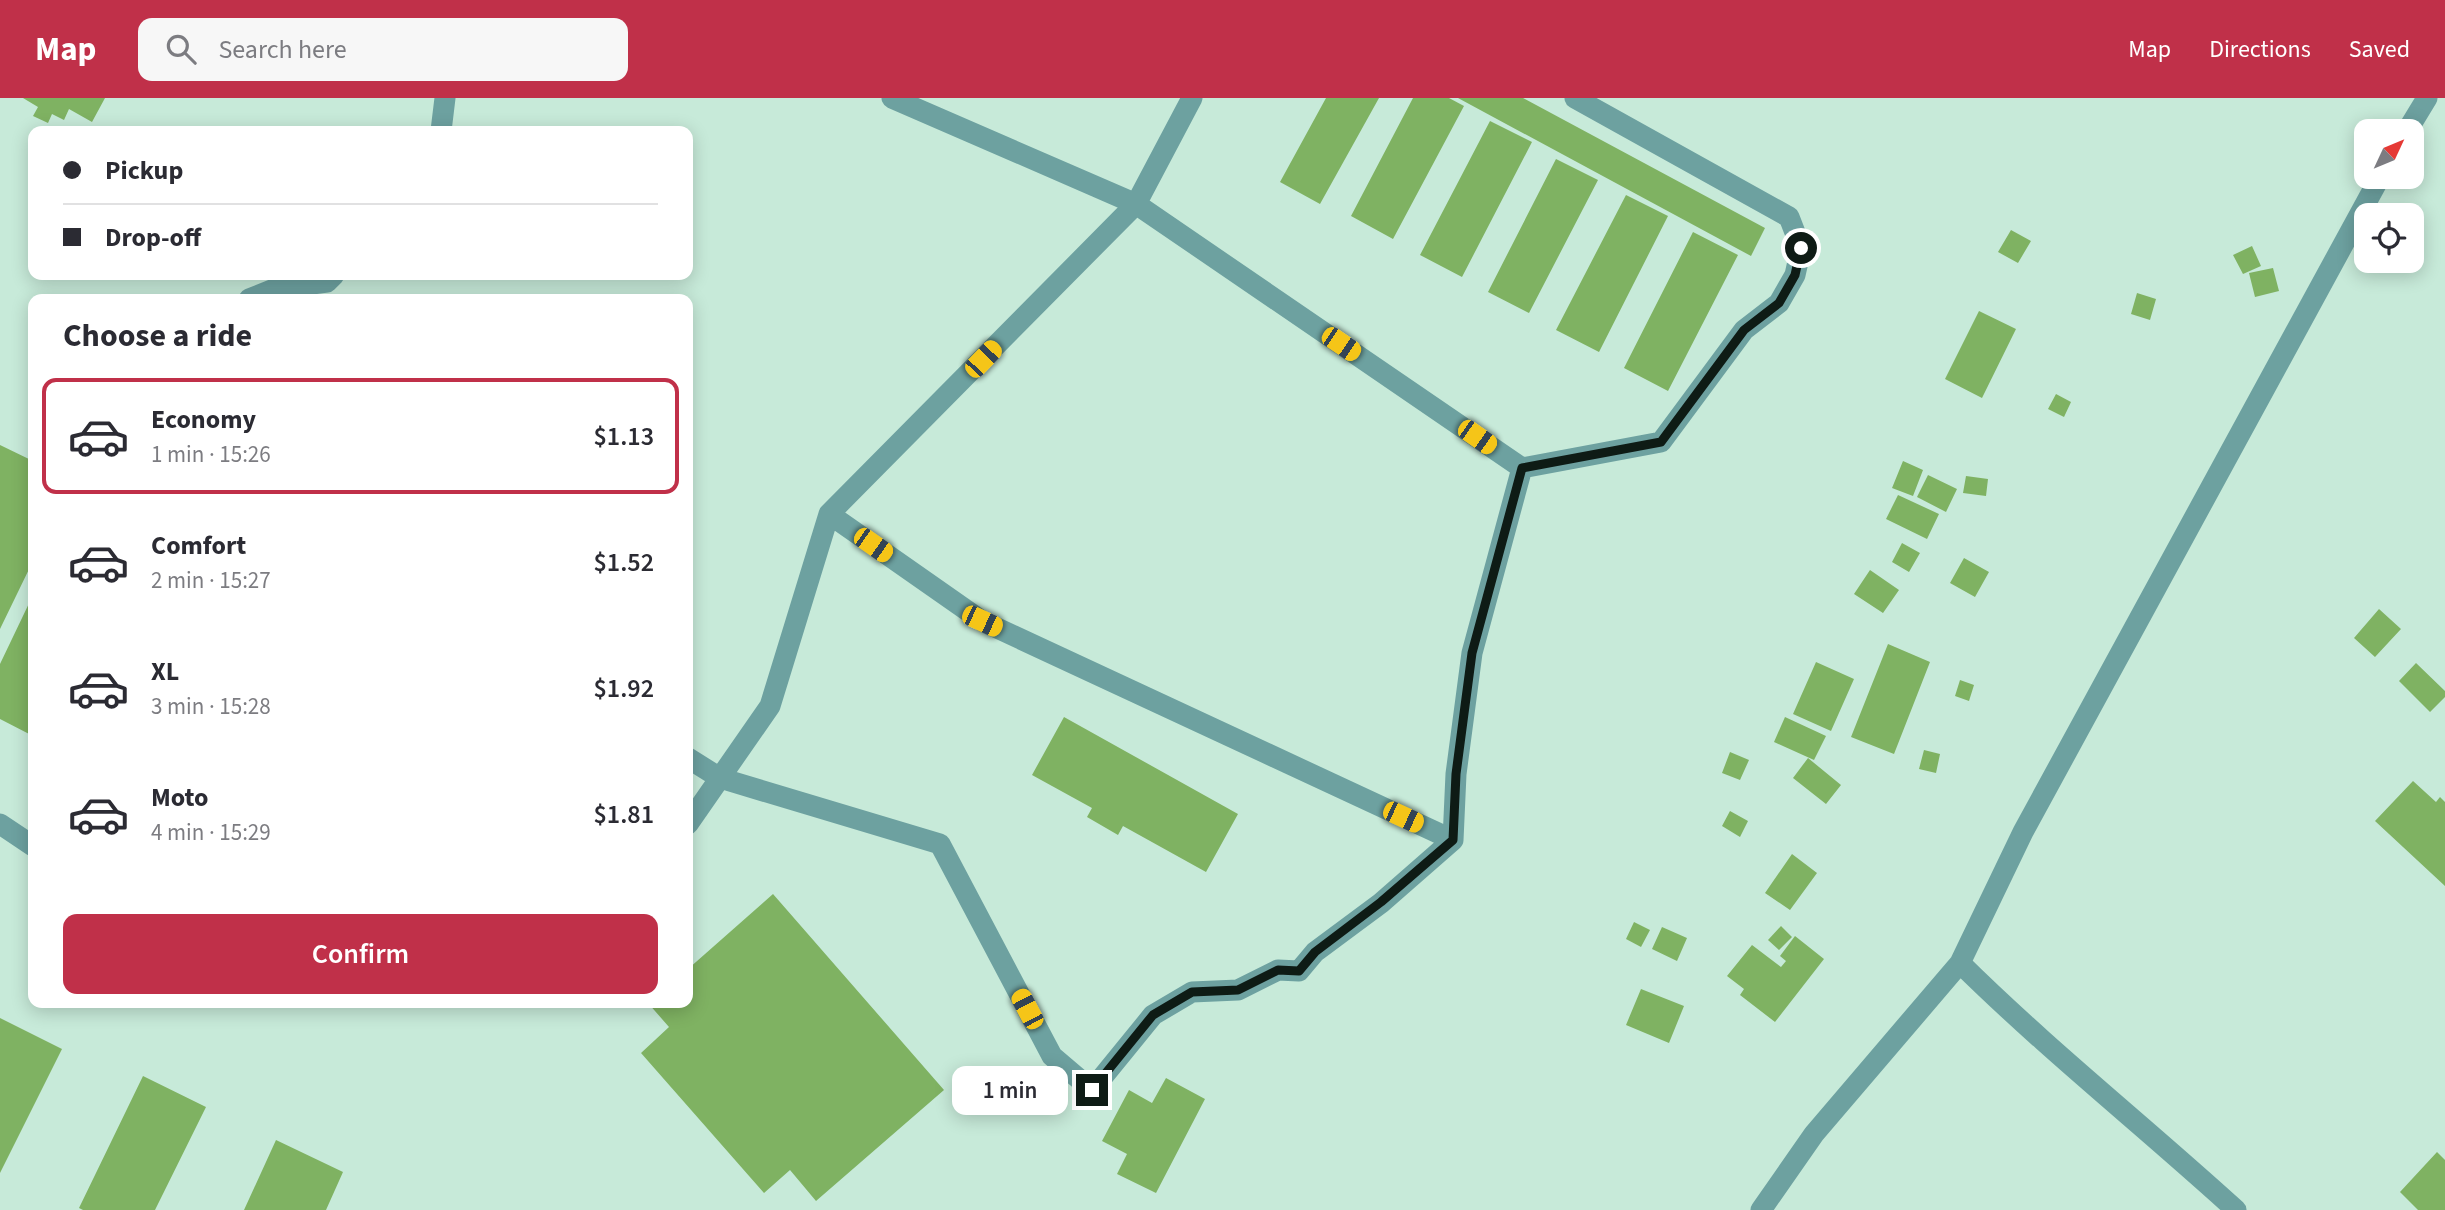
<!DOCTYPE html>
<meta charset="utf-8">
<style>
:root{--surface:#fff;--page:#f7f7f7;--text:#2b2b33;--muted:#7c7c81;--line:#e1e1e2;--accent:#c03049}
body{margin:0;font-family:"Source Sans 3",sans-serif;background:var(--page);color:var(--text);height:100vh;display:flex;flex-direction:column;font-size:26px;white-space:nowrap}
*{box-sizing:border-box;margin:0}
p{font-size:23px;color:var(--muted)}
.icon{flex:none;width:38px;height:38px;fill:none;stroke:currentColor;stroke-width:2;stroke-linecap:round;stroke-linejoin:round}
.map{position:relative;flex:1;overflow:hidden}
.details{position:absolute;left:28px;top:196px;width:665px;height:714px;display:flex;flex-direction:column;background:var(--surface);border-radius:14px;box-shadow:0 4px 18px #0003}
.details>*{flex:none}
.guide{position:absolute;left:28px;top:28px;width:665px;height:154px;border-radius:14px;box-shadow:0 4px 18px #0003;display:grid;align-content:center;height:154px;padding:0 35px;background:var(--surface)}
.needle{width:46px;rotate:46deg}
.tools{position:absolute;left:2354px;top:21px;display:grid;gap:14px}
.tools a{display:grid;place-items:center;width:70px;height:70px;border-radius:14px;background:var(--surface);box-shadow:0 4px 18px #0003;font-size:35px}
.end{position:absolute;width:32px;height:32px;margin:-16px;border:9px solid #0e1b15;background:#fff;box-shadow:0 0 0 4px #fff}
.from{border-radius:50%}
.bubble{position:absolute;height:49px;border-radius:14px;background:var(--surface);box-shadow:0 4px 18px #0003;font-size:23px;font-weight:600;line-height:49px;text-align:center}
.car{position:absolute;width:21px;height:42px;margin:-21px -10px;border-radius:9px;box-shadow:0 0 5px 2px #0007;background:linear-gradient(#f5c518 24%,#345 0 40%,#f5c518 0 76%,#345 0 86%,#f5c518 0)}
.guide b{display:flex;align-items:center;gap:24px;height:66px;font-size:26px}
.guide b+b{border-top:2px solid var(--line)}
.guide i{width:18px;height:18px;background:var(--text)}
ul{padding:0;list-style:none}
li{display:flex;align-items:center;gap:21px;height:116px;margin:0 14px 10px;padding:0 21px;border:4px solid transparent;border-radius:14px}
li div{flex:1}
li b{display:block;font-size:26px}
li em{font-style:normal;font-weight:600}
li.on{border-color:var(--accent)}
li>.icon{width:63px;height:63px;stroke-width:1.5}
h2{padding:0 35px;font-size:32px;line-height:84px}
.cta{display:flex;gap:14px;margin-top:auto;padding:14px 35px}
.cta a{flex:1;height:80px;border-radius:14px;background:var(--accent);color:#fff;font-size:28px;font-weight:600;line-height:80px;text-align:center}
header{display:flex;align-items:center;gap:42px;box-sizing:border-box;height:98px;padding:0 35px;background:var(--accent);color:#fff}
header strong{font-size:33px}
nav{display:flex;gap:38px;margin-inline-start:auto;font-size:24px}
.search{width:490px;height:63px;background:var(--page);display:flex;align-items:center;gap:18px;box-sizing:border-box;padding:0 24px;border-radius:14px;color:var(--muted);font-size:26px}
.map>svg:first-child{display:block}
.building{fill:#7fb262}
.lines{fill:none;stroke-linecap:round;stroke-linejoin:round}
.minor{stroke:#6da1a0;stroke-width:21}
.route{stroke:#0e1b15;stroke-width:9}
</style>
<header>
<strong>Map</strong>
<div class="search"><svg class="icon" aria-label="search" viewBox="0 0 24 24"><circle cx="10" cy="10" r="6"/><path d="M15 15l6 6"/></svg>Search here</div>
<nav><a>Map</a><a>Directions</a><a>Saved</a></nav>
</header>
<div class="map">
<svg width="2445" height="1112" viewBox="0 0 2445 1112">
<rect width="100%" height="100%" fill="#c7ead9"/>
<path class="building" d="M23,0H105L92,24L69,11L64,22L52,16L48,25L33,18L38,9Z
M1326,0H1379L1320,106L1280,84Z
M1413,0H1449L1464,8L1393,141L1351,118Z
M1458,0H1523L1765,130L1751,158Z
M1490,23L1532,44L1462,179L1420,157Z
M1556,61L1598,82L1529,215L1488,194Z
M1626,97L1668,118L1599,254L1556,232Z
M2011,132L2031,143L2018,165L1998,154Z
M1693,134L1738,157L1668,293L1624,270Z
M2252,148L2261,168L2243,176L2233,157Z
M2273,170L2279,193L2255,199L2249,175Z
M2137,195L2156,201L2150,222L2131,216Z
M1979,213L2016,231L1982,300L1945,281Z
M2056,296L2071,304L2064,319L2048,311Z
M0,347L33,363V463L0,531Z
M1903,363L1923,372L1913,398L1892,390Z
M1928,377L1957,391L1946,414L1917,399Z
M1966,378L1988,381L1986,398L1963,395Z
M1898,397L1939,416L1927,441L1886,421Z
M1902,445L1920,455L1909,474L1892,464Z
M1964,460L1989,474L1975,499L1950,485Z
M1870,472L1899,492L1883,515L1854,496Z
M33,497V638L0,621V566Z
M2379,511L2401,531L2375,559L2354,540Z
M1888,546L1930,564L1894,656L1851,639Z
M1816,564L1854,581L1831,633L1793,616Z
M2416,565L2445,593V599L2430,614L2399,583Z
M1960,582L1974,587L1969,603L1955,598Z
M1064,619L1238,716L1206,774L1123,728L1118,737L1087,719L1092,710L1032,677Z
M1785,619L1826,638L1814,662L1774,644Z
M1924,652L1940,656L1936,675L1919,671Z
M1730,654L1749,662L1740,682L1722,675Z
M1808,660L1841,687L1826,706L1793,680Z
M2413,683L2436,704L2440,699L2445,704V788L2375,723Z
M1730,713L1748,723L1740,739L1722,728Z
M1792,756L1817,775L1790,812L1765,795Z
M773,796L944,992L816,1103L790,1072L764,1095L641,955L669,929L648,905H688V871Z
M1634,824L1650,832L1641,849L1626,841Z
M1781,828L1792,839L1779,852L1768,842Z
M1662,829L1687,840L1677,863L1652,851Z
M1795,838L1824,861L1775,924L1740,897L1744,891L1727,878L1752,847L1781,869L1786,863L1780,858Z
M1641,891L1684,908L1669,945L1626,927Z
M0,920L62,951L0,1075Z
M143,978L206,1009L155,1112H83L79,1110Z
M1166,980L1205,1001L1156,1095L1117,1076L1127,1056L1102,1043L1129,992L1152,1005Z
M276,1042L343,1074L326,1112H244Z
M2437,1054L2445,1062V1112H2418L2400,1094Z"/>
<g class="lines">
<path class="minor" d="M892,0L1136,106L1522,370
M441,33L445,0
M2407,33L2427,0
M249,201L274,191L327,184L334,177
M829,416L982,523L1453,742
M688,660L720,680L940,746L1052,958L1092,992L1153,917L1192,894L1238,892L1278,872L1299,873L1315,854L1381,805L1453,742L1456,676L1472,555L1522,370L1661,344L1744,232L1779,205L1795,177L1801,150L1789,119L1575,0
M0,726L33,748
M688,726L770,608L829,416L1136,106L1192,0
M1960,865C2048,952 2145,1029 2236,1112
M1761,1112L1814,1036L1960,865L2023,734L2380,79"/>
</g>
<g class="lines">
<path class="route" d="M1092,992L1153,917L1192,894L1238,892L1278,872L1299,873L1315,854L1381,804L1453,742L1456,676L1472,555L1522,370L1661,344L1744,232L1779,205L1795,177L1801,150"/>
</g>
</svg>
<div class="tools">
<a><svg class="needle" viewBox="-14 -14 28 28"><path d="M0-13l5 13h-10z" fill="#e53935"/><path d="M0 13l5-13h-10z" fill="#7c7c81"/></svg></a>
<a><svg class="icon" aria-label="locate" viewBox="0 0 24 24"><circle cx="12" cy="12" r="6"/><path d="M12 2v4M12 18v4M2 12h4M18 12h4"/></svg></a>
</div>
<i class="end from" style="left:1801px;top:150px"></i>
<i class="end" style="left:1092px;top:992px"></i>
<div class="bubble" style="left:952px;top:968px;width:116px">1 min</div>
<i class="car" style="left:1341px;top:246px;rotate:124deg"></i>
<i class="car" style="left:983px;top:261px;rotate:44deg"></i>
<i class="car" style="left:1477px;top:339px;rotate:125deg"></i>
<i class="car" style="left:873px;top:447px;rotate:125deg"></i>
<i class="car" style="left:982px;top:523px;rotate:115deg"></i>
<i class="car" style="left:1403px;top:719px;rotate:115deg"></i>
<i class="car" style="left:1027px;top:911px;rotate:332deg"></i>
<div class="guide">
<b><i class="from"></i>Pickup</b>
<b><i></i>Drop-off</b>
</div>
<section class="details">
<h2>Choose a ride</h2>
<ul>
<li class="on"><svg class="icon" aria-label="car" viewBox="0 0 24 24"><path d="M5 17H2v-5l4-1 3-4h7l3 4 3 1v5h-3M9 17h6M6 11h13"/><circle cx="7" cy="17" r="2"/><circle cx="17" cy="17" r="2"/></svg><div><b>Economy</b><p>1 min · 15:26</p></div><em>$1.13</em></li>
<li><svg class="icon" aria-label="car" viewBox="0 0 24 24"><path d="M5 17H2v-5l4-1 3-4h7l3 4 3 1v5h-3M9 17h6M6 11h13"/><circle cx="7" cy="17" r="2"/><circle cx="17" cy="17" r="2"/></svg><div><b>Comfort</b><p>2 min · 15:27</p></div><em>$1.52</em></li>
<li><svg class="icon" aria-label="car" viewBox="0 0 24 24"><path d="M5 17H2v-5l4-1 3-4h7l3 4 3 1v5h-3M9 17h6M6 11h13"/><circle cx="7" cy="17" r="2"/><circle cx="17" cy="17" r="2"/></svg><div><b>XL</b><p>3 min · 15:28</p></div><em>$1.92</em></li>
<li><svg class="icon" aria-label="car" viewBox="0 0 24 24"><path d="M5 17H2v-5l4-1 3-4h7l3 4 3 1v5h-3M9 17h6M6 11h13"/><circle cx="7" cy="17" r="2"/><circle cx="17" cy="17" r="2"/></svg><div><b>Moto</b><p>4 min · 15:29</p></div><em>$1.81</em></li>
</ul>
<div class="cta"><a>Confirm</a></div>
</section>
</div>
